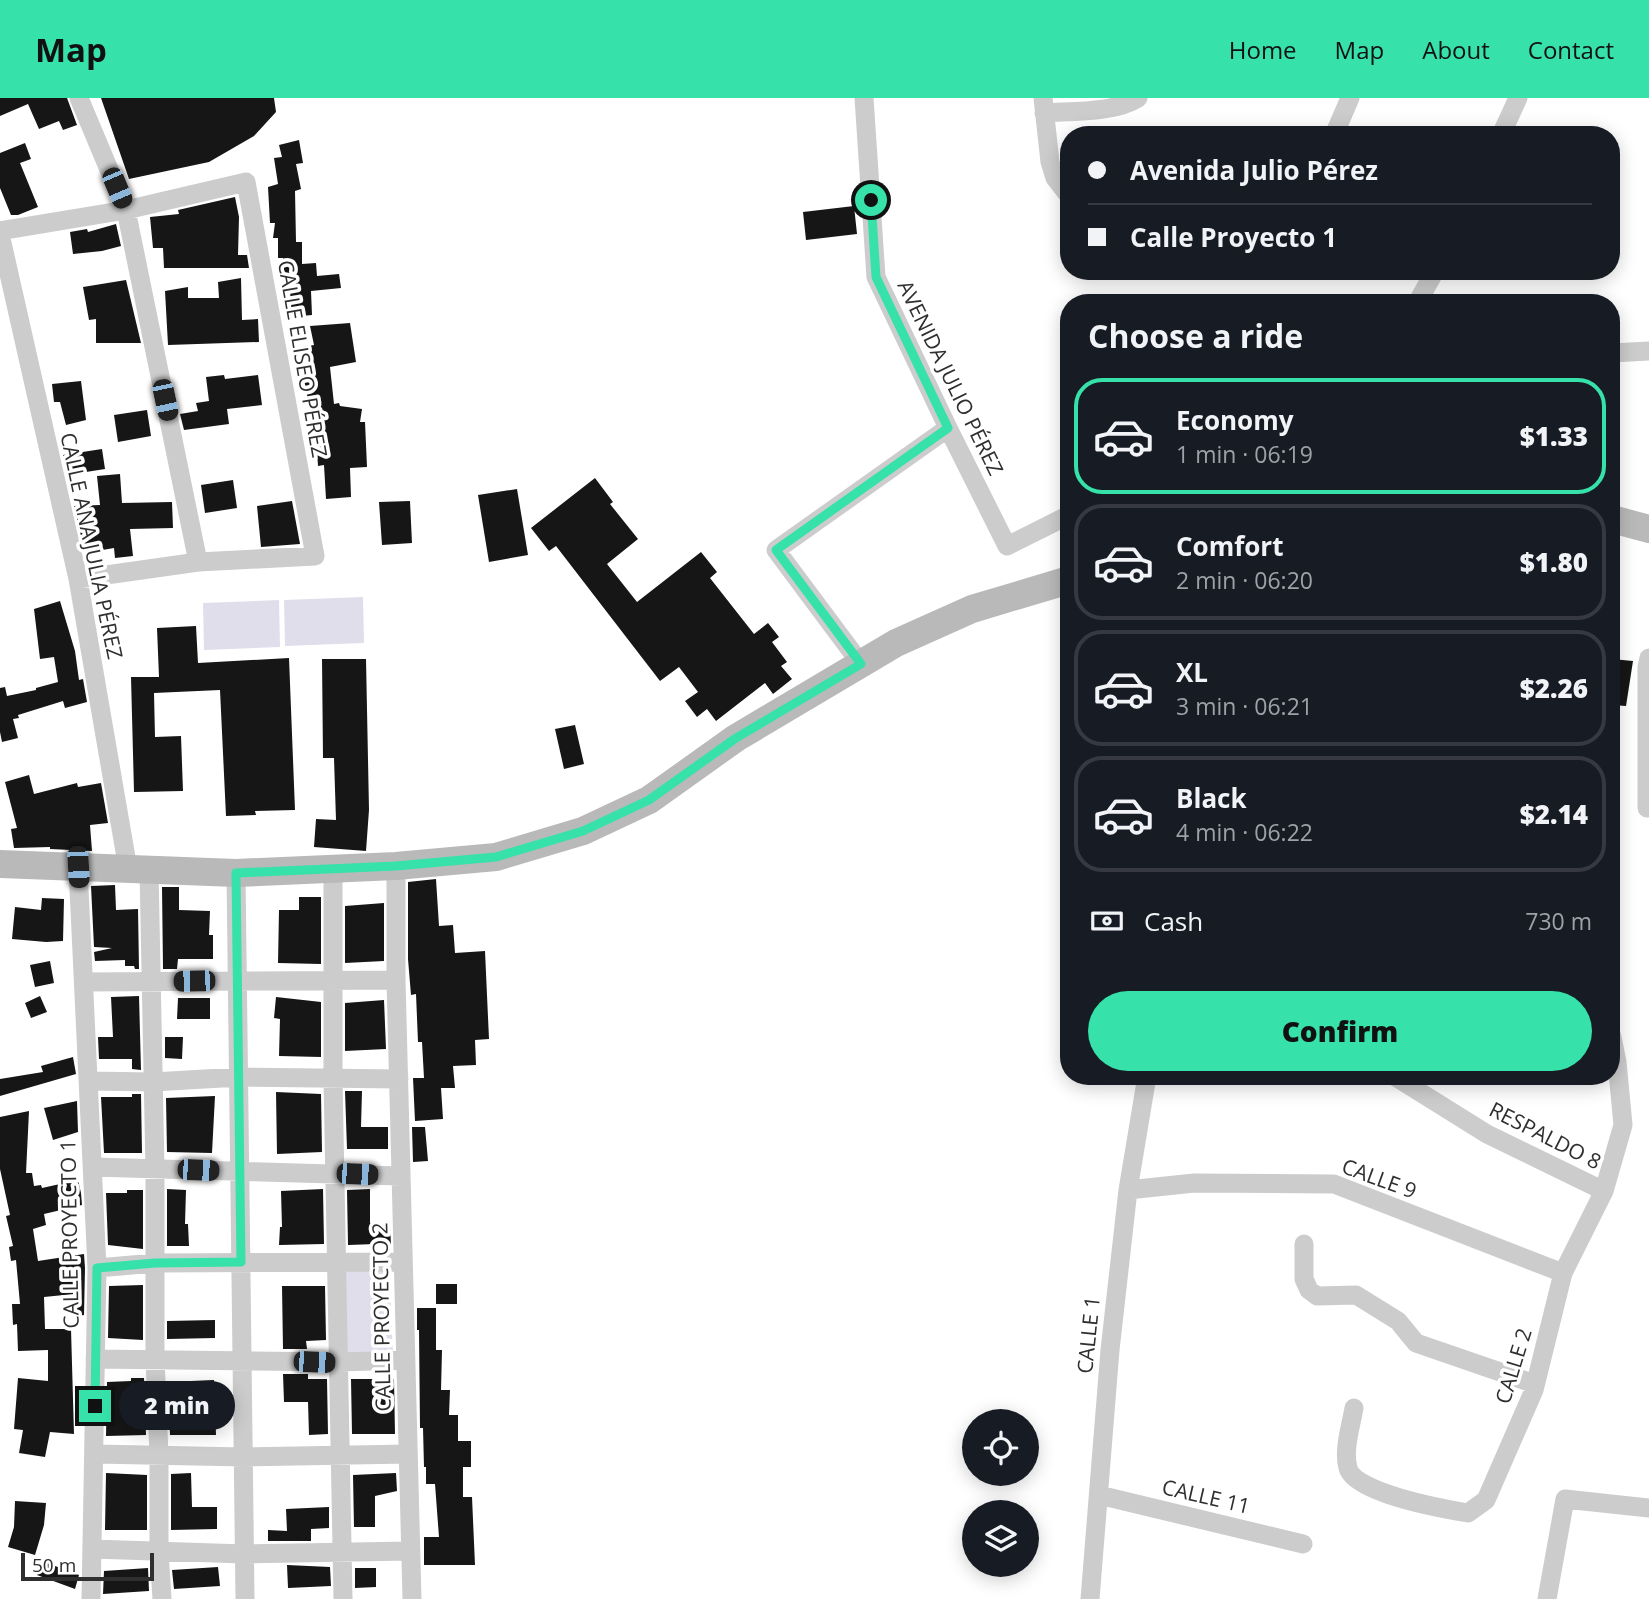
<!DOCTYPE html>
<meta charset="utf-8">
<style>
:root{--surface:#171b24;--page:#242831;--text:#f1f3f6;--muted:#9ea1a6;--line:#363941;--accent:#36e2a9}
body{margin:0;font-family:"Open Sans",sans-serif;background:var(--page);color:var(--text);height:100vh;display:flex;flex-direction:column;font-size:26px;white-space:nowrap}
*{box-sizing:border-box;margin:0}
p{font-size:23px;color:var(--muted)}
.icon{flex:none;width:38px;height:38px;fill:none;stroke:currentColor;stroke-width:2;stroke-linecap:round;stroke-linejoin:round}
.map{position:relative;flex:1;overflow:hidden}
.side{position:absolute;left:1060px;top:196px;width:560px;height:791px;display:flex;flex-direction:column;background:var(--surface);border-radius:28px;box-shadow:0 4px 18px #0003}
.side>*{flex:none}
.hud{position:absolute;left:1060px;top:28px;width:560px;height:154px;border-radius:28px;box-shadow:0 4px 18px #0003;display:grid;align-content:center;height:154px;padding:0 28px;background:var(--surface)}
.fabs{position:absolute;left:962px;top:1311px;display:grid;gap:14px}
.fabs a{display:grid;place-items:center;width:77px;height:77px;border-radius:50%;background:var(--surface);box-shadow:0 4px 18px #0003;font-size:35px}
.scale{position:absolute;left:21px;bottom:18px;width:133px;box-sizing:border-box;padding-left:7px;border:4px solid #2f2f2f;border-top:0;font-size:19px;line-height:24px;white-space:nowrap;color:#2f2f2f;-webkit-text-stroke:5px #fff;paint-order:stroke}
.end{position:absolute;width:32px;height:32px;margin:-16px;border:9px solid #36e2a9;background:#111;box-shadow:0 0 0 4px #111}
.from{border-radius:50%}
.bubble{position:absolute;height:49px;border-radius:24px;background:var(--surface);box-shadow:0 4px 18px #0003;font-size:23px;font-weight:800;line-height:49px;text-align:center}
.car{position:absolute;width:21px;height:42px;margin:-21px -10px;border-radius:9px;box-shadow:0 0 5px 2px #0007;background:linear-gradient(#222 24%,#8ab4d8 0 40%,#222 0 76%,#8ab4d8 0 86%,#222 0)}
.hud b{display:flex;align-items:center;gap:24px;height:66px;font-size:26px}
.hud b+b{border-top:2px solid var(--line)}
.hud i{width:18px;height:18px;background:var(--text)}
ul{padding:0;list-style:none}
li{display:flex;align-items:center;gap:21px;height:116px;margin:0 14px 10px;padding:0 14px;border:4px solid var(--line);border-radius:28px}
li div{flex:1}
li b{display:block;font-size:26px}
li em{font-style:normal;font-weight:800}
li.active{border-color:var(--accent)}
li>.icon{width:63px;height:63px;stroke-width:1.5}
h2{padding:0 28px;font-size:32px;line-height:84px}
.pay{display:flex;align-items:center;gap:18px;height:77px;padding:0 28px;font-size:26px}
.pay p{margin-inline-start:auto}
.primary-button{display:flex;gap:14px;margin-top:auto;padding:14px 28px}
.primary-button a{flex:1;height:80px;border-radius:42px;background:var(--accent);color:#111;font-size:28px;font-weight:800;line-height:80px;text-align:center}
header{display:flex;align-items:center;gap:42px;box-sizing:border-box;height:98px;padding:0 35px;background:var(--accent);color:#111}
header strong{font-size:33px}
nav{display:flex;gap:38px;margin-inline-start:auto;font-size:24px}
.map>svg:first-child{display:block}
.green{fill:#e1deec}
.building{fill:#161616}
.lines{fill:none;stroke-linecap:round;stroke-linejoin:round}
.street{stroke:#ccc;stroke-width:19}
.secondary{stroke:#b9b9b9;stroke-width:28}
.route{stroke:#36e2a9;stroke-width:9}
.labels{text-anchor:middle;stroke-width:7;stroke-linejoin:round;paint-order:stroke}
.street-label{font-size:21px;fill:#2f2f2f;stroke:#fff}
</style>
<header>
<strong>Map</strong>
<nav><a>Home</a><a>Map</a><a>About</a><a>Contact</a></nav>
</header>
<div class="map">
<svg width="1649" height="1501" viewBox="0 0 1649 1501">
<rect width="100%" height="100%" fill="#fff"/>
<path class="green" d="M363,499L364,545L285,548L284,502Z
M279,502L280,549L204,552L203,505Z
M389,1170L393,1256L343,1259L341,1173Z"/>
<path class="building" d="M0,0H67L77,27L63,32L59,23L39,31L28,6L0,18Z
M101,0H274L276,14L254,38L209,64L129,81Z
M299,42L303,65L296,66L301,91L295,93L296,144H302V166L316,165L317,178L339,176L341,190L311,193L312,217L292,219L290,193H285L283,160H278V140H273L275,125H270L268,89L278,86L274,60L282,59L279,47Z
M25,45L31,61L20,65L38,109L18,117H11L0,90V55Z
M235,99L239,119L238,157H247L249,170H164L163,150H153L150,119L179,116L178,112Z
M854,108L857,136L806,142L803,114Z
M116,126L121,148L102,153L73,156L70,134L87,131L88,134Z
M241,180L242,222L258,221L259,244L168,247L165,193L188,189V200H219L218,184Z
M126,182L141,245H96V221L89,222L83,189Z
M350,225L356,264L330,269L334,306L339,305L340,308L362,311L360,324H365L367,369L350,370L351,399L326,401L324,367L318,368L315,322L312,323L298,250L314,247L310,228Z
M224,277L225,281L258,277L262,307L227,311L229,326L184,332L180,316L198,313L196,305L209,303L206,279Z
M81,283L86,322L66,327L60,304H54L52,286Z
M147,312L151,338L118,344L114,317Z
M102,351L105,371L67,377L63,357Z
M120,376L122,405L172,404L173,430L130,431L133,458L115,460L114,450L85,455L74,408L100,407L97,378Z
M595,380L613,404L610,406L638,441L607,466L637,504L701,454L717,474L710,480L754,536L768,525L779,539L772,544L787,564L781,568L792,581L773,596L765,585L716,623L707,611L697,619L685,603L698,594L679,569L660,583L556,448L549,453L531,430Z
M233,382L237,410L205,415L201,387Z
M517,391L528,457L489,464L478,397Z
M292,403L300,446L261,449L257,408Z
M410,403L412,445L382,447L379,404Z
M60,503L75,553L79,582L83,581L87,604L65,610L63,603L18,617L19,620L13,621L18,640L2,644L0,634V590L5,589L7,598L36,592V590L58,584L54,559L40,561L34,511Z
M196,528L198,565L289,560L295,712L255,713L256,717L226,718L220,592L154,595L155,639L181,638L183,693L134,694L131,579H159L157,530Z
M322,561H366L369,712L366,753L314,749L316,721L336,722L334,660H323Z
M1612,561L1633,563L1626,608L1612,607Z
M575,627L584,666L564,671L555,631Z
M29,677L34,696L77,685L78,689L101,685L108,725L90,727L92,753L50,751V749L14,750L11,731L17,730L5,684Z
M436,781L439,828L453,827L455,855L485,853L489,941L475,942L476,967L453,968L455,990H441L443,1021L415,1023L413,980H424L422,944H418L416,896L411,897L408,861V784Z
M115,787L116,812L138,811L139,871H135L134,868H125V862L95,863L94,854L112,850L94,849L91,788Z
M162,789H179V812L210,813L209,837H213V861H178L177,871H163Z
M299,799H321V866L278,865L279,812H299Z
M42,800L64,801L63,843L46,844L12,841L15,809L41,812Z
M384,805V863L345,865V808Z
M50,863L54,885L35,889L30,867Z
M40,898L47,914L31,920L25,905Z
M139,898L141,972L132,971V961H99L98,939H113L111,899Z
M276,899L321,904V959L279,958L280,921L274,920Z
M178,900H210V921H177Z
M384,902L386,951L345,953V905Z
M165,939H183L182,961L165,960Z
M73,959L76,976L0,998V981L43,974L41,968Z
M345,993H362L361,1029H388V1051H347Z
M276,994L321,996L322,1054L277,1056Z
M132,996H141L142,1055H104L101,999H132Z
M215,998L212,1055L167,1054L166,1000Z
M77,1003L78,1034L53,1042L44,1010Z
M29,1013L26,1075H32L34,1088L41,1087L42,1090L78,1082L81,1095L82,1107L44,1116L46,1127L33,1131L38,1163L84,1156L85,1170L84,1217L78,1218L74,1196L44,1199L45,1231H71L74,1336L50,1334L45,1359L19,1355L23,1332L14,1331L18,1280L48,1283V1252L18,1253L17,1226L13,1227L12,1206H20L16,1162L11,1163L9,1149L13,1148L6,1118L10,1117L0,1071V1019Z
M412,1029H425L428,1063L413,1064Z
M167,1091L186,1092L185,1126H188L189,1148H167Z
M323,1091L324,1146L279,1147L280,1129H282L281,1093Z
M370,1091V1125H390L391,1148H376V1146L348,1147L347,1092Z
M127,1092H143V1151L108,1147L106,1095H127Z
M436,1186H457V1206H436Z
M143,1187V1242L108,1240L109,1188Z
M282,1188H325L326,1242L306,1243L307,1251H283Z
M417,1210H436V1252H442L441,1292H450L449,1317H458V1343H471V1369H463V1399H472L475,1467H424V1439H439L435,1386H426V1369H424L423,1330H420L419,1232H417Z
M215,1222V1240L167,1241V1223Z
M283,1276H308V1281H327L328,1336L309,1337L308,1304H284Z
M131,1280H144L146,1337L106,1338L107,1284L131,1283Z
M351,1281H394L395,1336H352Z
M214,1282L216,1337H170L168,1284Z
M106,1375L147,1377V1432H105Z
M191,1375L192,1409H217V1431L171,1432V1376Z
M396,1375L397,1393L375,1398V1429H354L353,1377Z
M15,1403L46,1405L44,1427L35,1457L8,1449L14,1429Z
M329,1409V1430L311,1431V1443H268V1432L287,1433L286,1411Z
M42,1463L79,1477L75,1491L37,1477Z
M287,1467L330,1469L331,1488L288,1490Z
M218,1469L220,1488L174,1491L172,1472Z
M148,1470L149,1493L103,1496L104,1473Z
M355,1470H376V1489L355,1490Z"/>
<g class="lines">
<path class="street" d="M79,0L126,112L198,464
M864,0L876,179L948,330L1007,448L1069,417
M1043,0L1050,64L1055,80L1069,98
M1044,15C1071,13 1115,15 1138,0
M1334,37L1350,0
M1501,37L1518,0
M0,133L126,112L246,84L315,458L198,464L78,481
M0,136L78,481L128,771
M1417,205L1435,173
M1612,255L1649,253
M861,566L776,452L948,330
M1647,710V569L1649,560
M396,768V882L412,1501
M78,770L97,1170L91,1501
M333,771V981L343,1501
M149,772L155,1071V1260L159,1357V1453L162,1501
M236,775L245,1501
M84,884L396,882
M1394,978L1487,1036L1604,1093
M89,983L153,984L239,979L399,981
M93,1069L401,1078
M1128,1092L1194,1085L1334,1086L1563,1175
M1304,1146V1181L1309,1192L1317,1198L1356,1197L1398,1223L1416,1245L1535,1286
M97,1170L155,1165L403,1164
M95,1261L339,1264L405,1262
M1354,1310C1351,1328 1343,1352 1348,1370C1354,1395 1444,1411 1468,1415L1486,1402L1534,1292L1563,1175L1604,1093L1623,1027L1617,964L1612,939
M95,1356L245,1359L408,1356
M1099,1397L1303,1446
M92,1451L245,1456L410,1453
M1090,1501L1110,1252L1128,1092L1147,978
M1547,1501L1565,1401L1649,1410"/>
<path class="secondary" d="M1612,421L1649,431
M0,766L236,775L396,768L496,759L583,733L649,702L736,640L896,545L972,511L1069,482"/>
</g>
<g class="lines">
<path class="route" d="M95,1308L97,1170L155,1165L241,1164L236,775L396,768L496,759L583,733L649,702L736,640L861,566L776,452L948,330L876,179L871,102"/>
</g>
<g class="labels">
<g class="street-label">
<text transform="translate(302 261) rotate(80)" y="7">CALLE ELISEO PÉREZ</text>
<text transform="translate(950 280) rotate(64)" y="7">AVENIDA JULIO PÉREZ</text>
<text transform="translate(91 448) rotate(78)" y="7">CALLE ANA JULIA PÉREZ</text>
<text transform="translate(1545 1038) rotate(27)" y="7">RESPALDO 8</text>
<text transform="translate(1379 1081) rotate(20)" y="7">CALLE 9</text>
<text transform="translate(70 1136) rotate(-91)" y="7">CALLE PROYECTO 1</text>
<text transform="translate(382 1219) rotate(-91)" y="7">CALLE PROYECTO 2</text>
<text transform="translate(1089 1237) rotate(-84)" y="7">CALLE 1</text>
<text transform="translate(1514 1268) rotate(-73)" y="7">CALLE 2</text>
<text transform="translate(1206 1399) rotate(13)" y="7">CALLE 11</text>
</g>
</g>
</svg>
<div class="fabs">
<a><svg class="icon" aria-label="locate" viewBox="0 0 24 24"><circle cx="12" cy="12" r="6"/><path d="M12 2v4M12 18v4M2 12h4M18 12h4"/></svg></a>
<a><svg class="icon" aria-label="layers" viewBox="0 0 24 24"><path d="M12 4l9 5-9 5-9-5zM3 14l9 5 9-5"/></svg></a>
</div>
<div class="scale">50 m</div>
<i class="end from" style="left:871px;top:102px"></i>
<i class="end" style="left:95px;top:1308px"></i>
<div class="bubble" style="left:119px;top:1283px;width:116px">2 min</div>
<i class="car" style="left:117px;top:90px;rotate:157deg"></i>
<i class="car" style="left:165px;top:302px;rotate:168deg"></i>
<i class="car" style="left:78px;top:769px;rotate:177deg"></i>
<i class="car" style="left:194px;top:883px;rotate:269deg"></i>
<i class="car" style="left:198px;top:1072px;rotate:92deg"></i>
<i class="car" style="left:357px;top:1076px;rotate:92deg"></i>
<i class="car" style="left:314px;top:1264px;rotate:92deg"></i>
<div class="hud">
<b><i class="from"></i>Avenida Julio Pérez</b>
<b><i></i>Calle Proyecto 1</b>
</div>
<section class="side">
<h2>Choose a ride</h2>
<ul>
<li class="active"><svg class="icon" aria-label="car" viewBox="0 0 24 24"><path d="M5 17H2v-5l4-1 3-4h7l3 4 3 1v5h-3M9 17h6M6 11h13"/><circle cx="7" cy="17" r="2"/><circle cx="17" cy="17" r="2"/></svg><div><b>Economy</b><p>1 min · 06:19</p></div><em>$1.33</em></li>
<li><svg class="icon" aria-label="car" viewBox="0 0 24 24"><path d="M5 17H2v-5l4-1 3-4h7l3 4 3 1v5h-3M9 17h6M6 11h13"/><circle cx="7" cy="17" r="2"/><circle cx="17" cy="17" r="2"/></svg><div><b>Comfort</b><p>2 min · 06:20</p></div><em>$1.80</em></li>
<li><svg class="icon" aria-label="car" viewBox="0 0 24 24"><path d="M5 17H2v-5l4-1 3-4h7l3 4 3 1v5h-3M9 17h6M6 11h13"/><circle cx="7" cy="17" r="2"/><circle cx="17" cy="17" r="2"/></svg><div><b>XL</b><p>3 min · 06:21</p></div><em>$2.26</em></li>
<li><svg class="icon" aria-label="car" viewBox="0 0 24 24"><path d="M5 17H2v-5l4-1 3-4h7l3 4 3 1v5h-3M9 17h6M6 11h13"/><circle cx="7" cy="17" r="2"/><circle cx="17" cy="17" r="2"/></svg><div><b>Black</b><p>4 min · 06:22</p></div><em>$2.14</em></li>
</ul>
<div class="pay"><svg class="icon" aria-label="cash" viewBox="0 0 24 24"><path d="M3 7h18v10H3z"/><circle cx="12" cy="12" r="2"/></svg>Cash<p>730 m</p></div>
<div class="primary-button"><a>Confirm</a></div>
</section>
</div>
